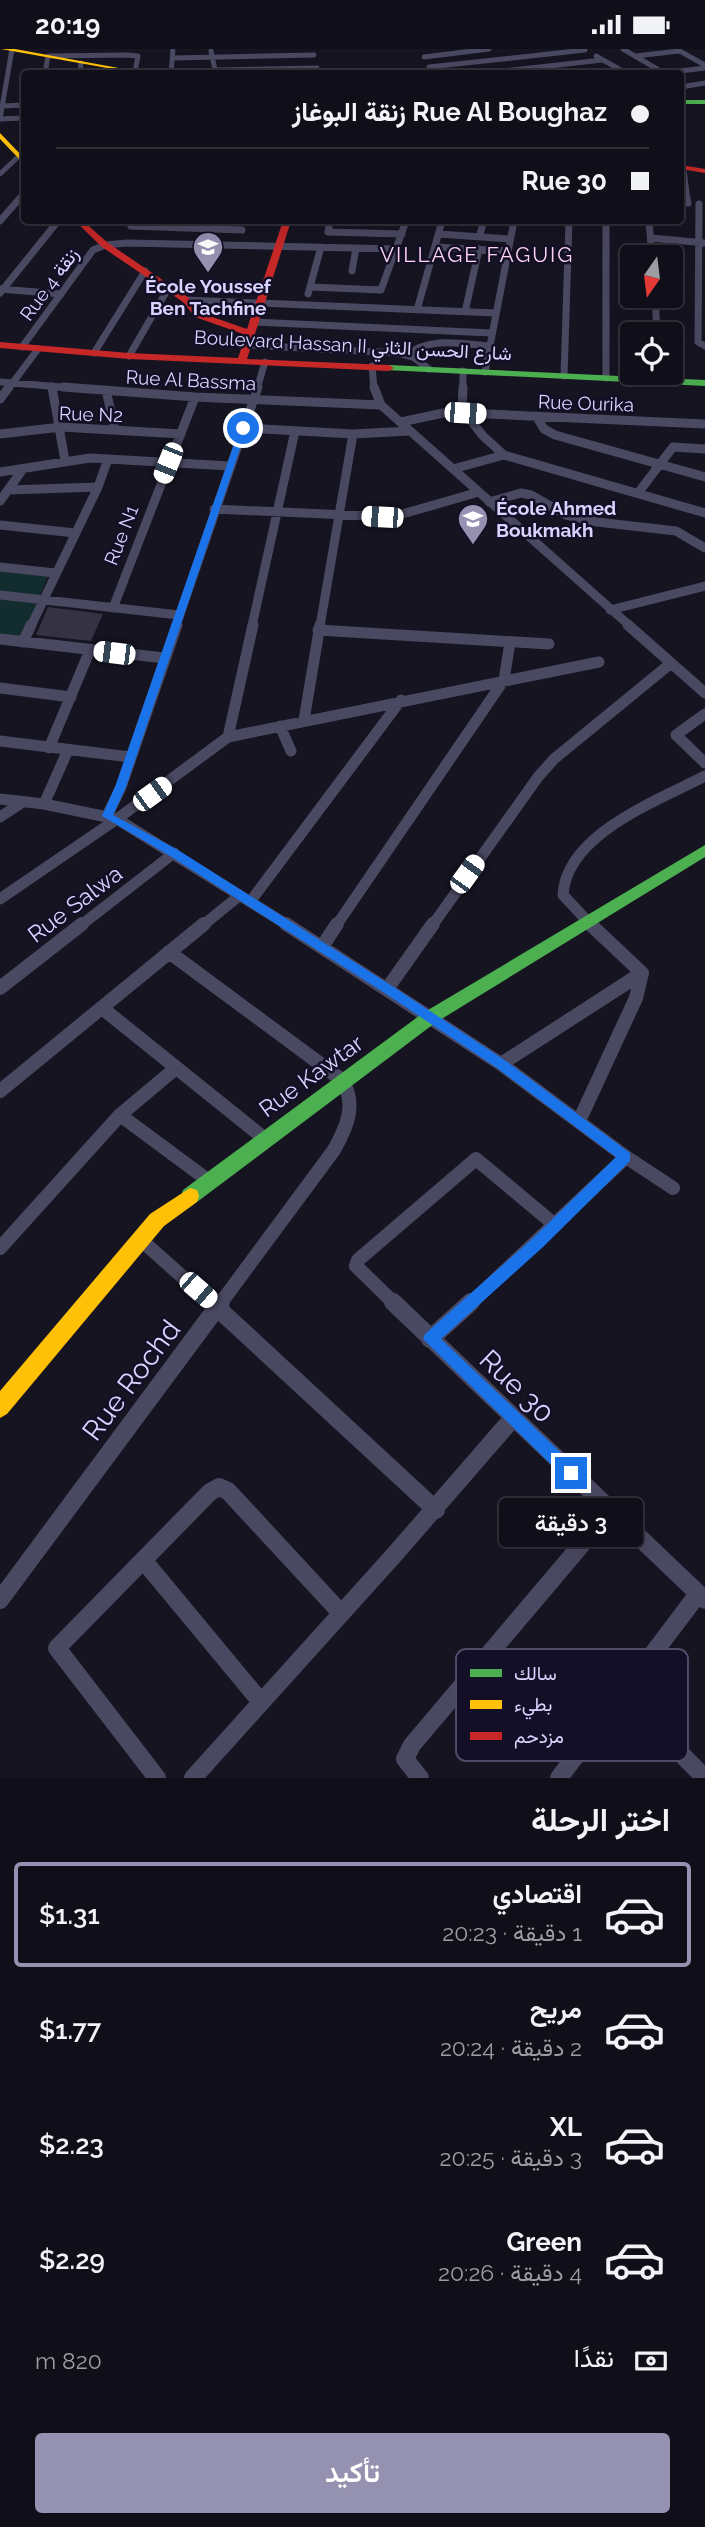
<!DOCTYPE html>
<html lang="ar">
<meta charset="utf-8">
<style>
:root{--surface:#100f19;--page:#1e1d26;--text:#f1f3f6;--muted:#9c9ca2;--line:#302f38;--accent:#9591b1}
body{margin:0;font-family:Raleway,Vazirmatn,sans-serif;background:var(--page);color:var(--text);direction:rtl;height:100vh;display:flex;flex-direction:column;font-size:26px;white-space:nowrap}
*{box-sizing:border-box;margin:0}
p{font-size:23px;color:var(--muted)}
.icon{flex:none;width:38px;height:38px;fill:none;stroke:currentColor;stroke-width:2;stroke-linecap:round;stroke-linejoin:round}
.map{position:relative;height:1729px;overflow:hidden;direction:ltr}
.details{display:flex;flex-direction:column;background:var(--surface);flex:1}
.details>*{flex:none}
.hud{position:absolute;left:21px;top:21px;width:663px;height:154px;border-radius:7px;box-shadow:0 7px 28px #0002,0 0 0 2px var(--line);direction:rtl;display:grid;align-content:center;height:154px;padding:0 35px;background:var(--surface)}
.needle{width:46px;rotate:194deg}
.tools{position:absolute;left:620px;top:196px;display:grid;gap:14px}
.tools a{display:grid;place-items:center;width:63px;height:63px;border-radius:7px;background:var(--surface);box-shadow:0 7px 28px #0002,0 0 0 2px var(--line);font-size:35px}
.end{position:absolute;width:32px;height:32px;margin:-16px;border:9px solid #1a73e8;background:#fff;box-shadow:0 0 0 4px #fff}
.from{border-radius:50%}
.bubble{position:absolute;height:49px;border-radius:7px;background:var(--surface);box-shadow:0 7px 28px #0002,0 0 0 2px var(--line);font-size:23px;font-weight:600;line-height:49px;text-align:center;direction:rtl}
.car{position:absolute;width:21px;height:42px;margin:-21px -10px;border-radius:9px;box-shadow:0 0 5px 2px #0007;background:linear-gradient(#fff 24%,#345 0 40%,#fff 0 76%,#345 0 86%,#fff 0)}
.hud b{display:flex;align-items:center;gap:24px;height:66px;font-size:26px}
.hud b+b{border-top:2px solid var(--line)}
.hud i{width:18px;height:18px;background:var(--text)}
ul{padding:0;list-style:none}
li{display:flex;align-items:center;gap:21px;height:105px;margin:0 14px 10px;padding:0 21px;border:4px solid transparent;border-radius:7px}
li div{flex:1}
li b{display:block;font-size:26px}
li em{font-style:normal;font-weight:600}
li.active{border-color:var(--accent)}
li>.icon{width:63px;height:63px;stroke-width:1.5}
h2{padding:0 35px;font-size:32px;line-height:84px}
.pay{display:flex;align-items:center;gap:18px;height:77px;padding:0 35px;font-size:26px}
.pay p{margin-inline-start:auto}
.primary-button{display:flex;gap:14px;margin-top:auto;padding:14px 35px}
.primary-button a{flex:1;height:80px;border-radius:7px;background:var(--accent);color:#fff;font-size:28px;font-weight:600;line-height:80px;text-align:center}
.status{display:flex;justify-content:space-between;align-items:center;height:49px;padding:0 35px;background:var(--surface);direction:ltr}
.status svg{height:19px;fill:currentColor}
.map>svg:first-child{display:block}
.green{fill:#132c2d}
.building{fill:#343243}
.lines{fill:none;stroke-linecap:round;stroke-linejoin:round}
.street-far5{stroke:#4a4962;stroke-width:5}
.street-far4{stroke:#4a4962;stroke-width:7}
.street-far3{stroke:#4a4962;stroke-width:9}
.street-far2{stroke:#4a4962;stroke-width:11}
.street-far1{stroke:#4a4962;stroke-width:14}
.street{stroke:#4a4962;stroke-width:18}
.fast{fill:#4caf50;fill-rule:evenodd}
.slow{fill:#ffc107;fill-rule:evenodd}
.jam{fill:#c62828;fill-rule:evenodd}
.route{fill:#1a73e8}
.labels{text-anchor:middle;stroke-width:5;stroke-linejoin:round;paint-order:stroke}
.far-street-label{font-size:19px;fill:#d9d4ff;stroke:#130f26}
.far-poi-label{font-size:19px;font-weight:bold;fill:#d9d4ff;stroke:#130f26}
.far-neighbourhood-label{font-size:21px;letter-spacing:2px;fill:#ffd6f0;stroke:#130f26}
.street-label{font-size:23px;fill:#d9d4ff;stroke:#130f26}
.near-street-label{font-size:28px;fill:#d9d4ff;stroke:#130f26}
.key{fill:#130f26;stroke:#4e4a67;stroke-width:2}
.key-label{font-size:19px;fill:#d9d4ff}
</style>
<div class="status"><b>20:19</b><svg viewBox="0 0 49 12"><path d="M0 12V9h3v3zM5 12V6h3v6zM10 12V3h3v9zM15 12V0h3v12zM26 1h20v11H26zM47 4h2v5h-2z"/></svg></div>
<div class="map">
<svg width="705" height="1729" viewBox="0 0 705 1729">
<rect width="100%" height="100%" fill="#161421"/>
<path class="green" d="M0,514L51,520L22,589L0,586Z"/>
<path class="building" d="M48,558L103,565L91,592L36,586Z"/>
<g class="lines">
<path class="street-far5" d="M623,0L664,24L705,19
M676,0L705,16
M211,2L215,21L317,19
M596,7L626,24
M636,7L679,2
M424,8L489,0
M173,9L314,6
M429,18L585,1
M45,24L48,7L127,6L138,7L135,23
M80,24L81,14
M171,24L173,0
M487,24L602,11
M575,24L585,23
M681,38L705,34
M3,57L24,56
M0,70L12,0
M0,70L24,69
M681,98L688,151
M0,125L19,107
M19,151L24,145"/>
<path class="street-far4" d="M687,149L688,154
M699,155L698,293L705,297
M0,172L20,149
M132,172L131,177L242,181
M330,172L328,183L402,185
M384,172L406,173
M606,172V329
M649,172L652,208
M439,185L510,190
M479,188L484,172
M651,189L705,194
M435,198L508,202
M352,222L356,199
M310,238L381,241L406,172
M0,240L61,245
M0,244L58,172
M308,245L321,198
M655,247L657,285
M186,251L495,264
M417,261L442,172
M465,263L479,200
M253,273L491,284
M245,296L398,304L413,308L429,320
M22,298L93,201L105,196L127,194L397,200
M94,304L145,222
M407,306C430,287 462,295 489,297
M129,307L169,238
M372,317L374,340
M485,323L514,172
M564,327L569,172
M0,333L86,340
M52,337V340
M8,340L38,300
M257,340L265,313
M463,340V322"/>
<path class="street-far3" d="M52,338L65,412
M63,338L195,348L381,356
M374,338L381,356L630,577
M463,338L462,360L483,387L504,406L705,464
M106,341L115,381
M0,350L9,338
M465,364L705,375
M536,367L544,380L555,386L705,428
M401,373L462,360
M243,379L353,385L410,382
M0,385L61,378L181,385
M673,398L705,400
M453,420L504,406
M0,423L90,409L230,417
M8,441L98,438
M638,444L673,398
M0,452L23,420
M489,453L521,444L531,446L566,466L597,473L676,482L705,499
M214,460L392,468L479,443
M0,476L75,484
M0,518L55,524
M0,546L179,566
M113,559L195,348
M610,561L705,537
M31,577L98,438L108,410
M176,577L258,338
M252,577L295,382
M320,577L353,385"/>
<path class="street-far2" d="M628,576L705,644
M318,581L549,595
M0,590L164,609
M23,593L31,576
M0,639L71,648
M705,665L676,686L705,714
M304,671L320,576
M280,677L291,702
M228,688L253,576
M0,692L130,708
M49,699L90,601
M0,750L44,755L117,770L289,877
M44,755L68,701
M107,767L121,738L177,576
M0,768L23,753
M0,850L117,770L228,688L599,613
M250,853L401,651
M80,877L174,804
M202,877L239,847
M336,877L504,631L510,593
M432,877L538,728L554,710L670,615
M592,877L563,846C566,785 659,751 705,727"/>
<path class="street-far1" d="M286,875L501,1015L626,1108L673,1139
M590,875L642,924
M322,898L337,875
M169,903L342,1031C357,1055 347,1078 334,1101L220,1255
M0,939L82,875
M387,940L433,875
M102,959L265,1090
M501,1015L642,924
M0,1042L204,875
M120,1066L209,1132
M579,1072L636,949L642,924
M140,1190L213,1255
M0,1199L120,1066L176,1019
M395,1255L356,1217L358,1211L476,1110L555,1176
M470,1255L626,1108"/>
<path class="street" d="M211,1253L436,1461
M393,1253L705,1551
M430,1290L471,1253
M144,1512L261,1653
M0,1551L221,1253
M622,1645L705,1729
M157,1729L57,1599L210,1443L219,1438L228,1442L340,1563
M193,1729L395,1505L513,1369
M420,1729L405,1710L412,1696L610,1462
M559,1729L698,1545"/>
<path class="fast" d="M681,51H705V55H681Z
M389,316L705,331V337L386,321V317Z
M705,796V808L435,974L197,1153L190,1155L183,1153L181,1147L183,1141L423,964Z"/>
<path class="slow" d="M1,0H15L146,24H135Z
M0,84L24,109V115L0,90Z
M190,1139L197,1141L199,1147L197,1153L164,1177L7,1365L0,1369V1342L150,1165Z"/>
<path class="jam" d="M681,116L705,120V124L681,120Z
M75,172H83L108,194L189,249L201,264L247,280L283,172H291L247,310L389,316L394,319L389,322L129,310L0,299V293L129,304L238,309L246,286L195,268L183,253L102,198Z"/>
</g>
<path class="route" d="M240,378L247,379L126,738L113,766L178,801L392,937L506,1012L630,1104V1112L543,1198L441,1290L577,1419L579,1424L577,1430L571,1432L566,1430L423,1290L425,1285L533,1189L616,1108L497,1019L383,943L170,807L102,767L115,738Z"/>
<defs>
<g id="school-pin" transform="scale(1.575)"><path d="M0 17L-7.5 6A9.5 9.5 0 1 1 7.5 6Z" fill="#9591b1" stroke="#130f26"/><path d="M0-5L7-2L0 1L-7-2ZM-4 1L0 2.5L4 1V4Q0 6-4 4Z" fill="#fff"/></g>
</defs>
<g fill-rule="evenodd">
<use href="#school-pin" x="208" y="198"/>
<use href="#school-pin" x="473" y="470"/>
</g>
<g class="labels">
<g class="far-street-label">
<text transform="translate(49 235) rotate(-54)" y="7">Rue 4 زنقة</text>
<text transform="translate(353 296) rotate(3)" y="7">Boulevard Hassan II شارع الحسن الثاني</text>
<text transform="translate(191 331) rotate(3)" y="7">Rue Al Bassma</text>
<text transform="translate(586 354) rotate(2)" y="7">Rue Ourika</text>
<text transform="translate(91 365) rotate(2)" y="7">Rue N2</text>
<text transform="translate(121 486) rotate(-69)" y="7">Rue N1</text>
</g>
<g class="far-poi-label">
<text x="208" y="244">École Youssef<tspan x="208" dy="22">Ben Tachfine</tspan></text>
<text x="496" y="466" text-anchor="start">École Ahmed<tspan x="496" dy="22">Boukmakh</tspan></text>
</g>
<g class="far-neighbourhood-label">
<text x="477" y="213">VILLAGE FAGUIG</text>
</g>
<g class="street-label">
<text transform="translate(75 855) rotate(-37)" y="8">Rue Salwa</text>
<text transform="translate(311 1027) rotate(-36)" y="8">Rue Kawtar</text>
</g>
<g class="near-street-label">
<text transform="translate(131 1331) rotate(-53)" y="10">Rue Rochd</text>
<text transform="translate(517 1337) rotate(44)" y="10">Rue 30</text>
</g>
</g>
<rect x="456" y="1600" width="232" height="112" rx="10" class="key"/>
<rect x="470" y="1620" width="32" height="8" fill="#4caf50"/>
<rect x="470" y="1651" width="32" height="9" fill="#ffc107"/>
<rect x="470" y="1683" width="32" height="8" fill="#c62828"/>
<g class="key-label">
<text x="514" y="1631">سالك</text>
<text x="514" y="1662">بطيء</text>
<text x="514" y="1694">مزدحم</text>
</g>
</svg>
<div class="tools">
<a><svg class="needle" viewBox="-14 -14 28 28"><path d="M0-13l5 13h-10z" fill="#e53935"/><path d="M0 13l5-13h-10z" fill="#9c9ca2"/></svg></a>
<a><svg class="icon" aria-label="locate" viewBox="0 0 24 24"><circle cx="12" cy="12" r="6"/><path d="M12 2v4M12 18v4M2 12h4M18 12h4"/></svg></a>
</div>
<i class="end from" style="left:243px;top:379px"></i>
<i class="end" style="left:571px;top:1424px"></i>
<div class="bubble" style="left:499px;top:1449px;width:144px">3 دقيقة</div>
<i class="car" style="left:465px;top:364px;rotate:93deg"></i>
<i class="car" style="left:168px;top:414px;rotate:202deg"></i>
<i class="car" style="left:382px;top:468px;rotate:273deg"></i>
<i class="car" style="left:114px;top:604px;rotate:277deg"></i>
<i class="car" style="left:152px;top:745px;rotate:54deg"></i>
<i class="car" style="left:467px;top:825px;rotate:36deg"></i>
<i class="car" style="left:198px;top:1241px;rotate:131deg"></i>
<div class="hud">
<b><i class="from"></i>Rue Al Boughaz زنقة البوغاز</b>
<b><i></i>Rue 30</b>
</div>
</div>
<section class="details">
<h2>اختر الرحلة</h2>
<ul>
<li class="active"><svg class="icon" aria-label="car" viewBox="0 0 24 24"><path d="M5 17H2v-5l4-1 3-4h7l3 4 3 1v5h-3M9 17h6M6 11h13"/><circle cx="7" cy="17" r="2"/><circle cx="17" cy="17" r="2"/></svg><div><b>اقتصادي</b><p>1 دقيقة · 20:23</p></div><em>$1.31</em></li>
<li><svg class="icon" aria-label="car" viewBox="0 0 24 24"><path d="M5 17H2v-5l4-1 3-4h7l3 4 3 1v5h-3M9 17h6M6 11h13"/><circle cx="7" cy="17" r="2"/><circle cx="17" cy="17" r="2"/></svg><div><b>مريح</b><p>2 دقيقة · 20:24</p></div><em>$1.77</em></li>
<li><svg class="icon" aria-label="car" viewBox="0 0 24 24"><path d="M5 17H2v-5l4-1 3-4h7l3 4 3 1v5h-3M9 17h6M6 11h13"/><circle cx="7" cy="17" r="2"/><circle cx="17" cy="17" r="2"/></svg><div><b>XL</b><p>3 دقيقة · 20:25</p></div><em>$2.23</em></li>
<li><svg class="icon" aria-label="car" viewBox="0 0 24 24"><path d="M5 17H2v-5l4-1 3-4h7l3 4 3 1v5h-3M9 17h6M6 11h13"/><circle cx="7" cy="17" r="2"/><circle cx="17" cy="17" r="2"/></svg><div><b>Green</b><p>4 دقيقة · 20:26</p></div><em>$2.29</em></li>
</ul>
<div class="pay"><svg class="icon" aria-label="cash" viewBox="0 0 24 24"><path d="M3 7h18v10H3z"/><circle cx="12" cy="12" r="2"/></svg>نقدًا<p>820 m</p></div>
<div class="primary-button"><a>تأكيد</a></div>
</section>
